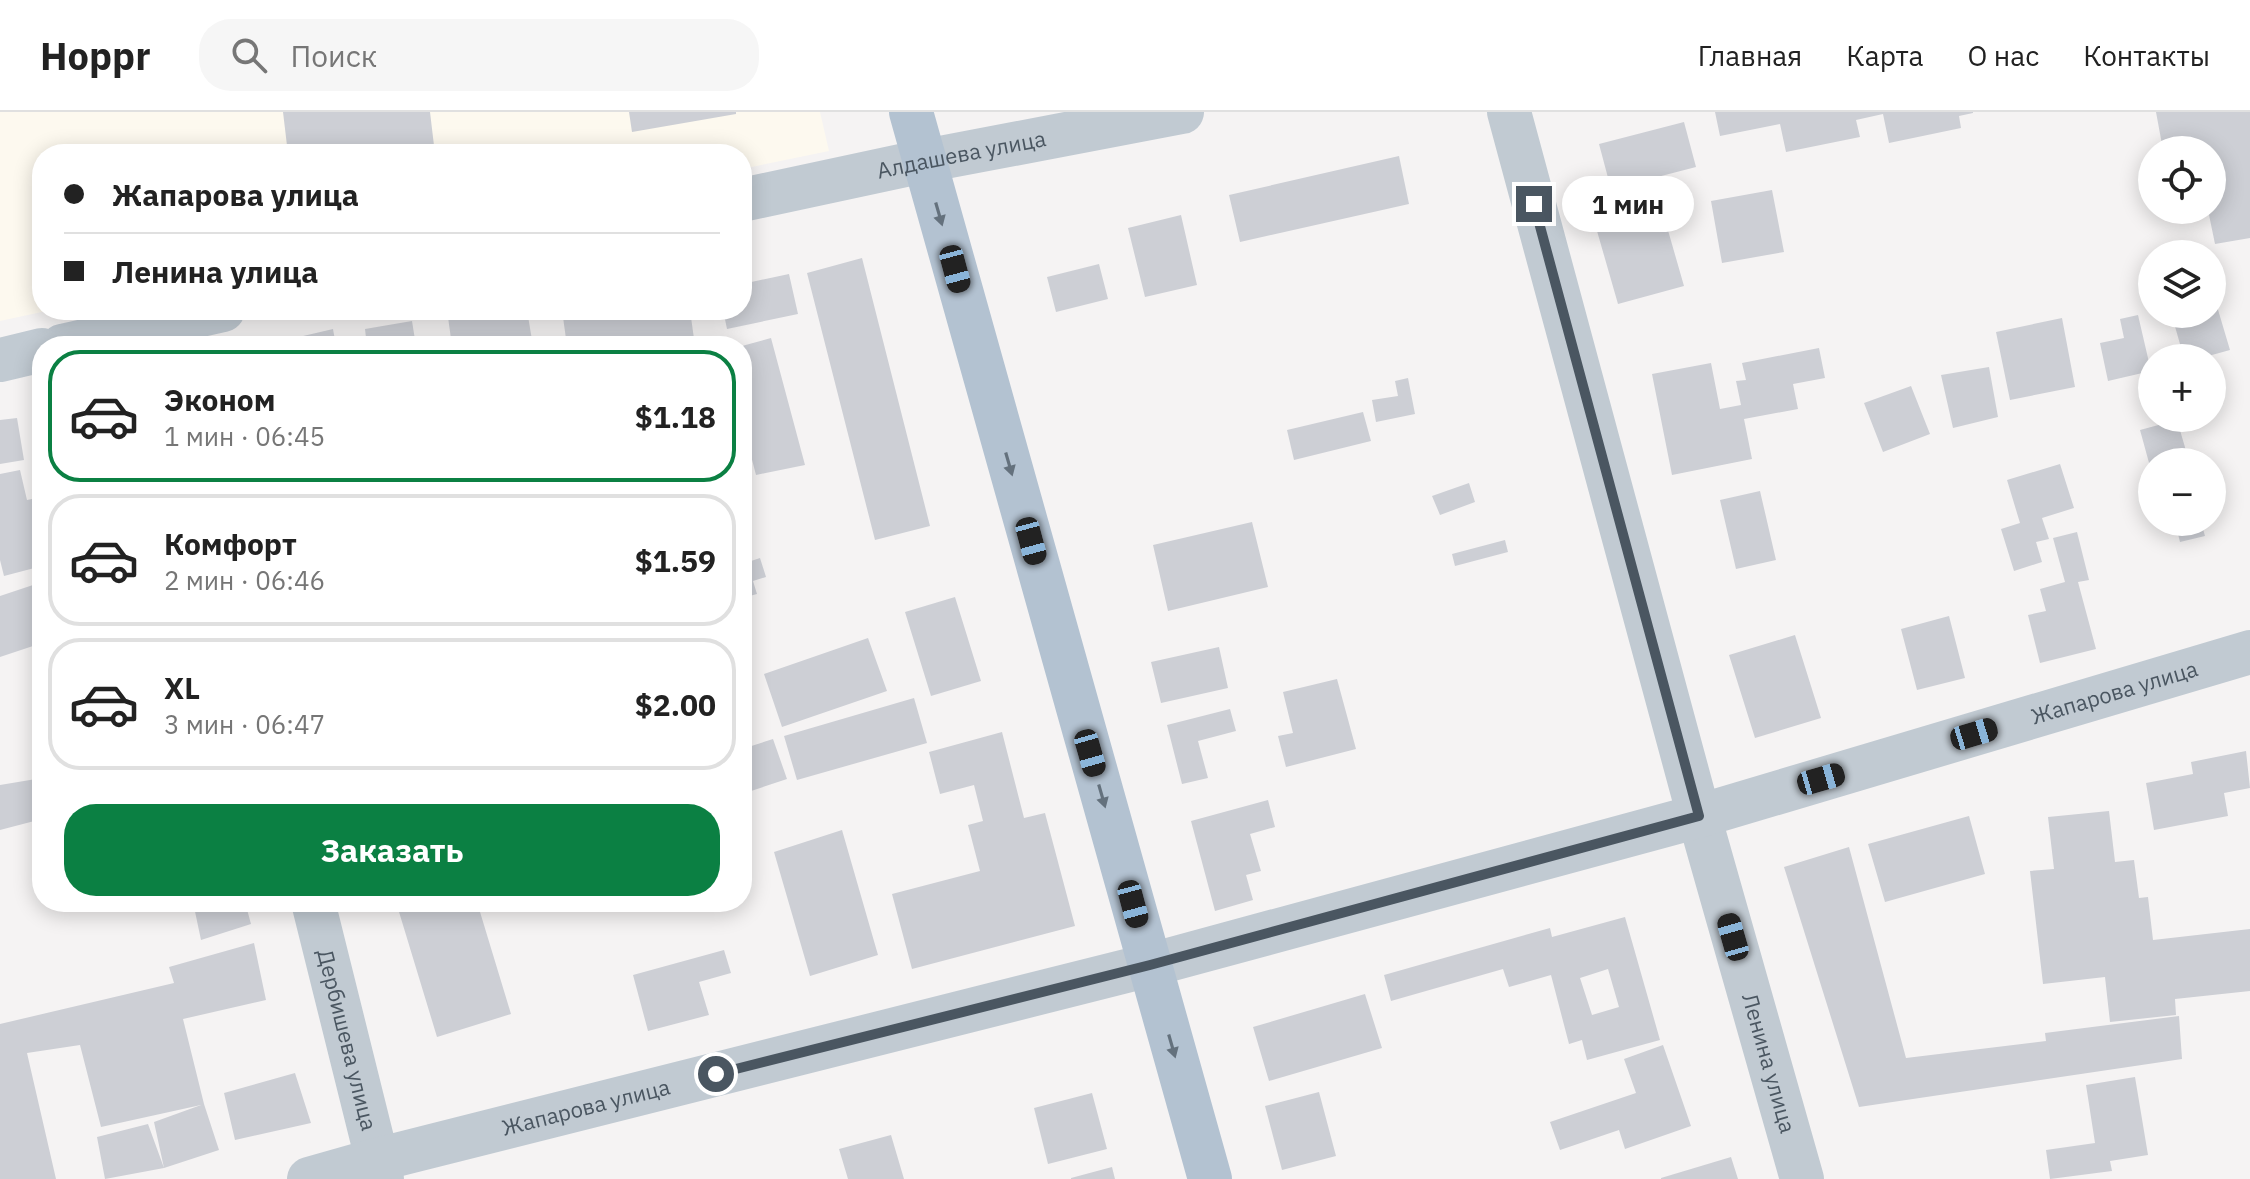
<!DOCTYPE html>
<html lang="ru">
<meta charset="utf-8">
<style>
:root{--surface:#fff;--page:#f6f6f6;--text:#222;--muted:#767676;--line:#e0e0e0;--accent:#0b8043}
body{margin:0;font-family:"IBM Plex Sans",sans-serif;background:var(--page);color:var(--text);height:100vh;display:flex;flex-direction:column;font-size:30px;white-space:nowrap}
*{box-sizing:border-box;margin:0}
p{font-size:26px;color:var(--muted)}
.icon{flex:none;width:44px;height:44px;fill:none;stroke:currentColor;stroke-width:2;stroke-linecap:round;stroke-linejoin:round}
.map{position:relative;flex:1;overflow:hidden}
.sheet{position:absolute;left:32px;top:224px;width:720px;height:576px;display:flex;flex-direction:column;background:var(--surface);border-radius:32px;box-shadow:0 4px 20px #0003}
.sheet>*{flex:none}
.banner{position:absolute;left:32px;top:32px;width:720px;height:176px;border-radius:32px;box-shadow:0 4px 20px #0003;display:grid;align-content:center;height:176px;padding:0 32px;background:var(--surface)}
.tools{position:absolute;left:2138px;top:24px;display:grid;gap:16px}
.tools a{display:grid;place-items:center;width:88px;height:88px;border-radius:50%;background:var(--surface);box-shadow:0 4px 20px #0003;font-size:40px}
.end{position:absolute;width:36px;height:36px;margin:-18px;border:10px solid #4a5661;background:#fff;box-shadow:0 0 0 4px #fff}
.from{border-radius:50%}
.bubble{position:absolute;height:56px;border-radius:28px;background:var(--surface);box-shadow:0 4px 20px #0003;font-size:26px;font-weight:700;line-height:56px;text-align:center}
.car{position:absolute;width:24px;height:48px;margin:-24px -12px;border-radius:10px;box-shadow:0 0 6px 2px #0007;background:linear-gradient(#222 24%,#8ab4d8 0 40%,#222 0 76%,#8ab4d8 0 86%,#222 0)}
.banner b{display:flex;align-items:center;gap:28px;height:76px;font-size:30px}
.banner b+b{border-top:2px solid var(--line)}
.banner i{width:20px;height:20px;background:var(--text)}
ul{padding:14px 0 0;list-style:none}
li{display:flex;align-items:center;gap:24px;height:132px;margin:0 16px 12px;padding:0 16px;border:4px solid var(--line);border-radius:32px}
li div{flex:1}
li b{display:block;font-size:30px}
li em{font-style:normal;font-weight:700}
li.active{border-color:var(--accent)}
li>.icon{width:72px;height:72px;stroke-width:1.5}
.primary-button{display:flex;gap:16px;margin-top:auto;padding:16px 32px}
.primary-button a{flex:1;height:92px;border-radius:32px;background:var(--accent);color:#fff;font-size:32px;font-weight:700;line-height:92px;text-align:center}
header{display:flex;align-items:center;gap:48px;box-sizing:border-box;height:112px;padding:0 40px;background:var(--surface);border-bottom:2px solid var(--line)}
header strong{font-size:38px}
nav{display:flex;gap:44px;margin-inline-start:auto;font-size:28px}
.search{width:560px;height:72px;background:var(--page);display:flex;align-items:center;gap:20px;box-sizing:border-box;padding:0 28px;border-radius:32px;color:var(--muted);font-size:30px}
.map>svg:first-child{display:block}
.commercial{fill:#fdf9ef}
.building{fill:#cdcfd5;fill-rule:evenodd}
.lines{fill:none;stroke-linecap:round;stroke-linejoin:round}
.minor{stroke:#c1cad2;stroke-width:44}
.major{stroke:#b3c2d1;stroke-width:44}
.oneway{fill:#64717d}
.route{stroke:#4a5661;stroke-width:10}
.labels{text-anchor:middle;stroke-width:6;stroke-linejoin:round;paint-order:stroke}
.street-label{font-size:22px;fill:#4a5661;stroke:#fff}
</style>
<header>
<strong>Hoppr</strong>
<div class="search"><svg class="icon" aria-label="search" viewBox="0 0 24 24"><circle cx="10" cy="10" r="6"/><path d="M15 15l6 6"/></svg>Поиск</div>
<nav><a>Главная</a><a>Карта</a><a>О нас</a><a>Контакты</a></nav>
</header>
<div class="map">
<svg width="2250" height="1067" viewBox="0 0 2250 1067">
<rect width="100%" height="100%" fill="#f5f3f3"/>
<path class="commercial" d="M0,0H820L829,39L742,57V42H42V198H51L0,209Z"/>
<path class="building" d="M283,0H430L435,42H288Z
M629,0H736V2L632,20Z
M1715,0H1973V1L1959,4L1961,16L1889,31L1883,2L1856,8L1860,25L1786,40L1780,12L1720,24Z
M2156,0H2250V126L2215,132L2208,98H2212V38H2163Z
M1684,10L1696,55L1611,77L1599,32Z
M1399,44L1409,92L1240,130L1229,83Z
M1772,78L1784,140L1722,151L1711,89Z
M1661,94L1684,174L1618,192L1595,112Z
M1181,103L1197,173L1145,185L1128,116Z
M862,146L930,414L875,428L807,161Z
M1099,152L1108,187L1056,200L1047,165Z
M789,162L798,202L727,217L723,198H742V172Z
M2216,191L2230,238L2201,246H2184L2172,204L2212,202V192Z
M447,198H527L533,234H452Z
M562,198H690L695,234H567Z
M2138,203L2151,259L2108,269L2100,231L2124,226L2120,207Z
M2062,206L2075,275L2010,288L1996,220Z
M412,209L416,234H367L365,217Z
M333,217L336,234H266L265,233Z
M771,226L805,353L756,363L742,309V234Z
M1819,236L1825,266L1793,272L1798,297L1744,307L1752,347L1672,363L1652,262L1711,251L1720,297L1741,293L1736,269L1746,268L1742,251Z
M1989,255L1998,305L1953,316L1941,263Z
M1408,266L1415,302L1376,310L1372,288L1398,284L1395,269Z
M1911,274L1930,322L1883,340L1864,291Z
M1363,300L1371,329L1294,348L1287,318Z
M17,306L24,348L0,352V308Z
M2177,308L2187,342L2152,350L2151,358L2140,318Z
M2060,352L2074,396L2042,406L2049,427L2036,430L2042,450L2014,459L2001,417L2020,411L2007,368Z
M20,358L27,388L42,385V454L4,464L0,448V362Z
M1469,371L1475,390L1440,403L1432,384Z
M1760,379L1776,448L1736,457L1720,388Z
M1252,410L1268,475L1168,499L1153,433Z
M2175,410H2201L2205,424L2180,430Z
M2077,420L2089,468L2078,470L2096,537L2040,551L2028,503L2046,499L2040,477L2065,470L2053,426Z
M1505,428L1508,440L1455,454L1452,442Z
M747,434L751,449L760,446L766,465L753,469L757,482L742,486V435Z
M42,470V531L0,545V484Z
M955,485L981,569L931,584L905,500Z
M1949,504L1965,566L1917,578L1901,517Z
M1795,523L1821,606L1755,626L1729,543Z
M868,526L887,579L782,615L764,562Z
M1219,535L1228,576L1161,591L1151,550Z
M1337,567L1356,637L1286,655L1278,624L1293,621L1283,580Z
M914,586L927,631L797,668L784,624Z
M1230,597L1236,619L1198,629L1208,666L1182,672L1167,613Z
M1002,620L1024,706L1045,701L1075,814L912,857L892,782L980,759L968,713L983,709L974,673L940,682L929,640Z
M773,627L787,667L742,682V637Z
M2246,639L2250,676L2224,681L2228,704L2154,718L2146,671L2193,662L2191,650Z
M42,666V707L0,718V673Z
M1268,688L1275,715L1250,722L1261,759L1246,763L1253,788L1215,799L1191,709Z
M2109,699L2115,750L2134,748L2139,786L2148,785L2153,828L2250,817V879L2175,887L2176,903L2110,910L2105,865L2043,872L2030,759L2054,757L2048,705Z
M1969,704L1985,762L1885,790L1868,732Z
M842,718L878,843L810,864L774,740Z
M1849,735L1906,946L2046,929L2045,921L2179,904L2182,947L1859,995L1784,755Z
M193,790H245L251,812L201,828Z
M396,790H477L511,902L437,925Z
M1625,805L1660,928L1587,948L1582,928L1569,932L1551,863L1509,875L1503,857L1391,889L1384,863L1550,816L1552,825ZM1608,857L1619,895L1592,903L1580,866Z
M254,831L266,888L183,907L204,992L219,1038L164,1056L154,1010L201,993L101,1015L80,933L27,941L56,1067H0V912L174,871L169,855Z
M724,838L731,861L699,870L709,903L648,919L633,863Z
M1365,882L1382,936L1269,969L1253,915Z
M1663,933L1691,1014L1625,1037L1619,1018L1560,1038L1550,1010L1636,981L1624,947Z
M295,961L311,1011L235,1028L224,981Z
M2135,965L2148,1043L2110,1049L2112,1059L2050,1067L2046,1038L2095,1031L2086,973Z
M1319,980L1336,1044L1282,1058L1265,994Z
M1092,981L1107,1037L1048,1052L1034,996Z
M148,1012L164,1056L105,1067L97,1025Z
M891,1023L904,1067H848L839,1037Z
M1731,1045L1738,1067H1661V1066Z
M1112,1055L1115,1067H1071V1066Z"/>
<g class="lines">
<g class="minor">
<path id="s1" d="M1509,0L1699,704L1802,1067"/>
<path id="s2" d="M742,88L924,49L1182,0"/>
<path d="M62,234L223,198"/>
<path d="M0,248L42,238"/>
<path id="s3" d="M313,790L382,1067"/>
<path id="s4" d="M309,1067L376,1048L1150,853L1699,704L2250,540"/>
</g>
<path class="major" d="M911,0L1210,1067"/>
</g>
<defs><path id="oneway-solid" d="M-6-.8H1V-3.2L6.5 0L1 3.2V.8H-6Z" transform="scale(2)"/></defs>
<g class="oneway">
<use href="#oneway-solid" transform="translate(939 102) rotate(74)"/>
<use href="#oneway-solid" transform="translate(1009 352) rotate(74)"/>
<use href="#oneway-solid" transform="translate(1102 684) rotate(74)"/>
<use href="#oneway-solid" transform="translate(1172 934) rotate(74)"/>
</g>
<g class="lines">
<path class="route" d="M716,962L1150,853L1699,704L1534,92"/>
</g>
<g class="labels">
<g class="street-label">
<text dy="8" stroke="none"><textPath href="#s2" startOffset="224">Алдашева улица</textPath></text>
<text dy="8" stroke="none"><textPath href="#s4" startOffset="1870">Жапарова улица</textPath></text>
<text dy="8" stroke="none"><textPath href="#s3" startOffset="142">Дербишева улица</textPath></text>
<text dy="8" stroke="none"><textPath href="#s1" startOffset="986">Ленина улица</textPath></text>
<text dy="8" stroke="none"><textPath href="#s4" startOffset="286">Жапарова улица</textPath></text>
</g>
</g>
</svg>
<div class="tools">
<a><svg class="icon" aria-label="locate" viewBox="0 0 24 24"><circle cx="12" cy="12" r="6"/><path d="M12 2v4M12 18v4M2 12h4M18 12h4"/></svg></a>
<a><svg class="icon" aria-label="layers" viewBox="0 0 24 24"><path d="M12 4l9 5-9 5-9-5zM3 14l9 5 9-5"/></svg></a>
<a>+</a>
<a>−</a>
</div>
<i class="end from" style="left:716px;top:962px"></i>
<i class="end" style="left:1534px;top:92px"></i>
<div class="bubble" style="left:1562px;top:64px;width:132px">1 мин</div>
<i class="car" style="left:955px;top:157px;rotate:165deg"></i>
<i class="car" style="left:1031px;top:429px;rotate:165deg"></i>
<i class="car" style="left:1974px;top:622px;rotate:73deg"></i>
<i class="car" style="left:1090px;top:641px;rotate:164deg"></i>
<i class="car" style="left:1821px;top:667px;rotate:74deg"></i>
<i class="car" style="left:1133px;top:792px;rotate:165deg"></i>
<i class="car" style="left:1733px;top:825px;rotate:344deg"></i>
<div class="banner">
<b><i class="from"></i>Жапарова улица</b>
<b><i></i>Ленина улица</b>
</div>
<section class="sheet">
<ul>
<li class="active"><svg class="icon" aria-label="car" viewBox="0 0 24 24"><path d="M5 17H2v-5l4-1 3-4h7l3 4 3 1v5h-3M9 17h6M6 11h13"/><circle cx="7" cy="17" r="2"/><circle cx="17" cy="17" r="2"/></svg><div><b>Эконом</b><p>1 мин · 06:45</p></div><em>$1.18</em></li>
<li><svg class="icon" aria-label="car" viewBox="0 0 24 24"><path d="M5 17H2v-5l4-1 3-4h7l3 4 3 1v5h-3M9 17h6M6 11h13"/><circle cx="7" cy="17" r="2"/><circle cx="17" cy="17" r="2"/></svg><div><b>Комфорт</b><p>2 мин · 06:46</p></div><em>$1.59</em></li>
<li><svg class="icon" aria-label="car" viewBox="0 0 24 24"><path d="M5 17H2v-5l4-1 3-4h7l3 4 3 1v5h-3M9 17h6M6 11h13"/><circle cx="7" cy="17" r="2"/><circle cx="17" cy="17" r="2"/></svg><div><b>XL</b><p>3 мин · 06:47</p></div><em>$2.00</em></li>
</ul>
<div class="primary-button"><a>Заказать</a></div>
</section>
</div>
